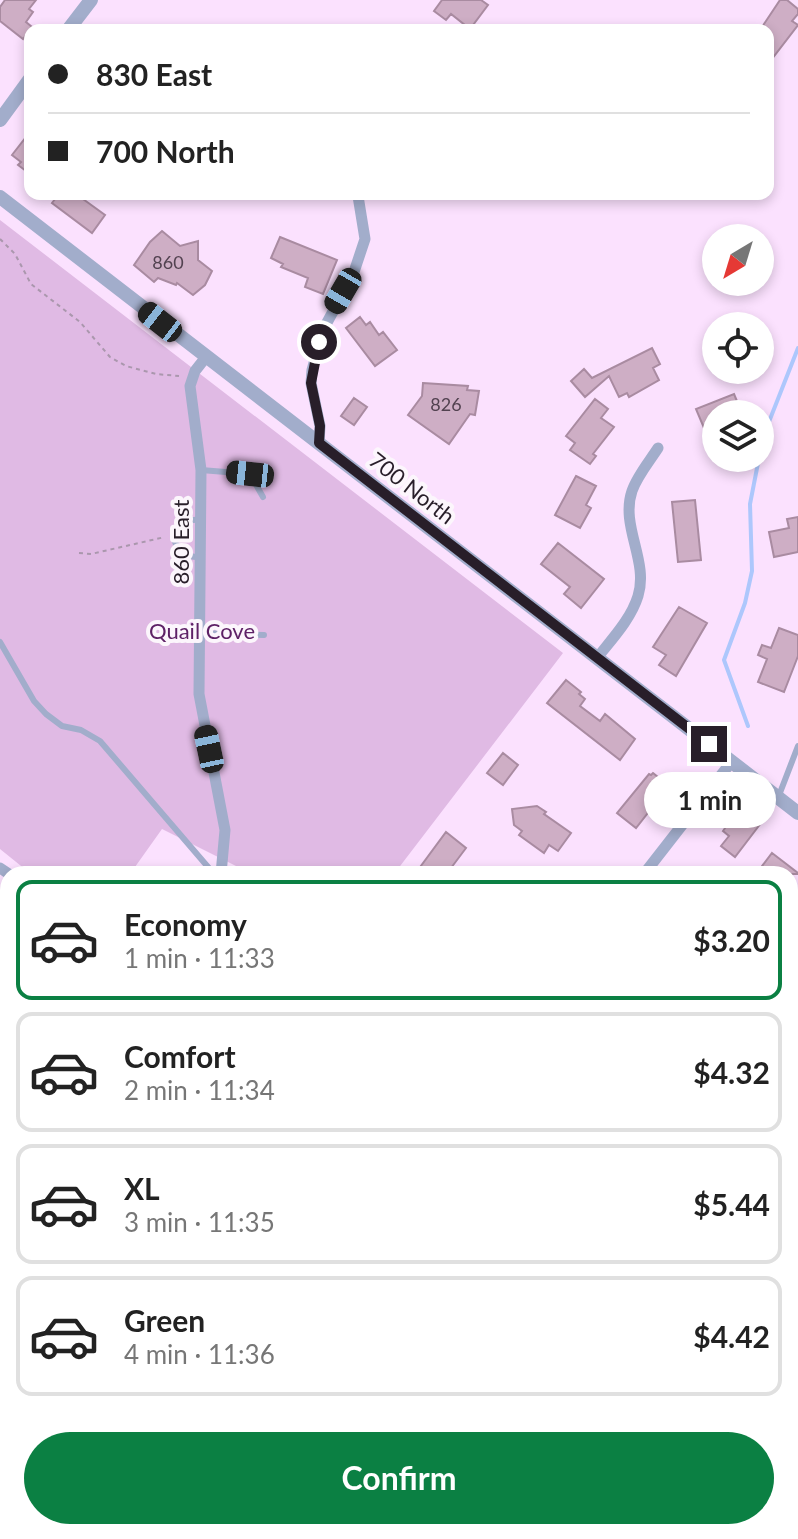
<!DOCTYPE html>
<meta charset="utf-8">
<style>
:root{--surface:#fff;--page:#f2f2f2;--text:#222;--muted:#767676;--line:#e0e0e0;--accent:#0b8043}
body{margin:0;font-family:Lato,sans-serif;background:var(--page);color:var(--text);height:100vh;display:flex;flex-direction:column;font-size:30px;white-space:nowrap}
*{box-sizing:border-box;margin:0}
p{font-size:26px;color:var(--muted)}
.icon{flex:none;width:44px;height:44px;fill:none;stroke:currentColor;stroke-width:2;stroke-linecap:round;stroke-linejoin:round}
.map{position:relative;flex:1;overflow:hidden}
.details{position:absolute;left:0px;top:866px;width:798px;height:674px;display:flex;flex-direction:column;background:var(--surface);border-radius:24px 24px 0 0;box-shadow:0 4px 12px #0003}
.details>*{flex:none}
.hud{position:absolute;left:24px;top:24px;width:750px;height:176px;border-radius:16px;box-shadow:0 4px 12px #0003;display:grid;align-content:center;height:176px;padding:0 24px;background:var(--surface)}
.needle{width:52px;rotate:218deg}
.fabs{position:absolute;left:702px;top:224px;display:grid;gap:16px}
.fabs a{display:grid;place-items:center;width:72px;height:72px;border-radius:50%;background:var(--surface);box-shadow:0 4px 12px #0003;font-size:40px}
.end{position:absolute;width:36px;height:36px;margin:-18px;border:10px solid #281e29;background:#fff;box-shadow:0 0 0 4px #fff}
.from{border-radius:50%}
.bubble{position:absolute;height:56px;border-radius:28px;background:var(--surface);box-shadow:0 4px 12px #0003;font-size:26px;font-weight:700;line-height:56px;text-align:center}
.car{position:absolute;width:24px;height:48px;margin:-24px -12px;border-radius:10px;box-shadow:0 0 6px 2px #0007;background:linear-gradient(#222 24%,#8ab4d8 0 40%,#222 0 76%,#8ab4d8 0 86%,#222 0)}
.hud b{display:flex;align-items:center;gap:28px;height:76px;font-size:30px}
.hud b+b{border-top:2px solid var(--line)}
.hud i{width:20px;height:20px;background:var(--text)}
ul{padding:14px 0 0;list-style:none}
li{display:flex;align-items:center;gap:24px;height:120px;margin:0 16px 12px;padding:0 8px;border:4px solid var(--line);border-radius:16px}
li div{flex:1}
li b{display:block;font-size:30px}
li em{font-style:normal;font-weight:700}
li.on{border-color:var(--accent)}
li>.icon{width:72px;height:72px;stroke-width:1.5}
.primary-button{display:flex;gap:16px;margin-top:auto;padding:16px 24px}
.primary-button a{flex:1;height:92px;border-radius:48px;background:var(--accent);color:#fff;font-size:32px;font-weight:700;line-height:92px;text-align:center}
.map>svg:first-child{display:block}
.green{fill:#e0bae4}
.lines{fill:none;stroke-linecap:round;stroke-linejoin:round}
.stream{stroke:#adc7fc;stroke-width:4}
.building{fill:#ceaec5;stroke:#a98ba1;stroke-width:2}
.path{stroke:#aa97ad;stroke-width:2;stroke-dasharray:4 4;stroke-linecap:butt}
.service{stroke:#a2adcb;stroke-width:6}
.minor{stroke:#a2adcb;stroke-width:11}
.tertiary{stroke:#a2adcb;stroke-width:14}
.route{stroke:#281e29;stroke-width:10}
.labels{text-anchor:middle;stroke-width:8;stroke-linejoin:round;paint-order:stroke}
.number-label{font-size:18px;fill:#524250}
.street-label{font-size:22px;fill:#281e29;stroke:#fcf6fc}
.park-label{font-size:22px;fill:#5e2166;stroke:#fcf6fc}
</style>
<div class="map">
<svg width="798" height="1539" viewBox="0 0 798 1539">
<rect width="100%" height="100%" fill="#fbe1fe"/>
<path class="green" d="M0,220L563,653L394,874H252L162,829L130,874H31L0,849Z
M110,1532H496L509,1539H106Z"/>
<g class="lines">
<path class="stream" d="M760,452L763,437L798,348
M748,726L724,660L745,603L752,571L750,504L759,458"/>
</g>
<path class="building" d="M5,0H36L29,9L33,12L26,22L32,27L23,39L0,21V7Z
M442,0H481L488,5L470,29L451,14L446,20L434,11Z
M780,0H787L798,9V14L792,21L798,25L768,64V30H760Z
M30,132V174L18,165L21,162L12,155Z
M59,194H76L105,215L92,233L52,203Z
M162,231L180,246L198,241V260L212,271L205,285L193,295L177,283L176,285L158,278L154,282L134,265L150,242Z
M280,237L337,260L323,294L305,287L308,278L281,267L283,264L271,258Z
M360,317L366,325L370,322L379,335L383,332L397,350L375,366L346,328Z
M652,348L660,364L653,368L659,380L629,397L627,393L619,397L609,376L585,397L571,381L584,369L592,378Z
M423,383L468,386L467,390L479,391L475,415L470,414L449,444L408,415L422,396Z
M734,394L739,406L727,411L729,414H716V424L704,428L696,409Z
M354,398L367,407L354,425L341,416Z
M595,399L608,409L601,418L614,427L593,454L596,456L590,464L570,450L575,443L566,436Z
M576,476L596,486L586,505L591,508L580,528L555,515Z
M695,500L701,560L678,562L672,502Z
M798,517V552L774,557L769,532L789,528L787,519Z
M558,543L604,579L581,608L564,594L570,587L541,564Z
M679,607L707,623L676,676L659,665L666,655L653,647Z
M779,628L798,635V656L784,692L758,682L767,659L758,655L762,645L771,648Z
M566,680L581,692L579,694L585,699L580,706L600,721L605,714L635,739L620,760L547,703Z
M503,753L518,765L503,785L487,773Z
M653,773L669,786L636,828L617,813L649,774L651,775Z
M537,806L546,812L544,814L571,833L558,851L549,845L544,853L519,835L522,831L514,825L512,809Z
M740,807L761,823L735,857L721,846L729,836L723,831Z
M446,832L466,848L451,868L458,874H415Z
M772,853L798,873V874H756Z"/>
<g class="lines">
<path class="path" d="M0,239L15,254L31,284L80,322L110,357L126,366L156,374L179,376
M79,553L91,554L165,537
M16,1532L20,1539
M0,1533L8,1528"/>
<path class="service" d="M201,470L250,474L263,497
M199,557C185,557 176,551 174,537C178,522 188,519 201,520
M200,633L264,635
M0,642L34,701L46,714L62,726L81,730L100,741L214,874
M778,798L798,746
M5,958L8,959"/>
<path class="minor" d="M206,357L195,371L190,386L201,470L199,694L225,830L221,874
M319,443L320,426L311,383L312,370L324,328L353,275L365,239L358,196
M597,658C612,639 631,619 638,596C649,561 620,526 632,491C637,476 649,462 658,448
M0,868L9,874
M644,874L732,761
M790,1159L798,1156
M0,1243H8
M0,1392L8,1391
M790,1413L798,1402
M642,1532L670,1539
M52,1539V1532
M673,1539L695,1532"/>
<path class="tertiary" d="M68,30L91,0
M0,120L30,79
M0,197L798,813"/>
</g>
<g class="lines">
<path class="route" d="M319,342L311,383L320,426L319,443L709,744"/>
</g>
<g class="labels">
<g class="number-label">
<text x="168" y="269">860</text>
<text x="446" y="411">826</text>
</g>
<g class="street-label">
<text transform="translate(412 488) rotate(38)" y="8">700 North</text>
<text transform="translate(181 542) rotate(-90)" y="8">860 East</text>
</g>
<g class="park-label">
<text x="202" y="639">Quail Cove</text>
</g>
</g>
</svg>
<div class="fabs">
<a><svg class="needle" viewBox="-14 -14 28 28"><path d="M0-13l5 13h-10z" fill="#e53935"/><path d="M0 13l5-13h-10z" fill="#767676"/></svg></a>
<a><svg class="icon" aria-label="locate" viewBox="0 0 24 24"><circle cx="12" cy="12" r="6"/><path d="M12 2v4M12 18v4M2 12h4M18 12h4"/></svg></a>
<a><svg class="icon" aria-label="layers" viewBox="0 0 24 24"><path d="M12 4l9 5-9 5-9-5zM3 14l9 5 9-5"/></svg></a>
</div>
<i class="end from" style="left:319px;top:342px"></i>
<i class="end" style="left:709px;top:744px"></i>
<div class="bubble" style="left:644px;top:772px;width:132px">1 min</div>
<i class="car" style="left:343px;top:291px;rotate:210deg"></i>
<i class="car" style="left:160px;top:322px;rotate:308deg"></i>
<i class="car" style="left:250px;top:474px;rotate:276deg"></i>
<i class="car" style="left:209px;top:749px;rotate:348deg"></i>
<div class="hud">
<b><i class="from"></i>830 East</b>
<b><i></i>700 North</b>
</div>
<section class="details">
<ul>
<li class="on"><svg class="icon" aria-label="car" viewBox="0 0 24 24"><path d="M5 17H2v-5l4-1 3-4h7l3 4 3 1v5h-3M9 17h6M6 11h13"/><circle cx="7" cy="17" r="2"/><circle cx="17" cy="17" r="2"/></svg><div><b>Economy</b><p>1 min · 11:33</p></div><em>$3.20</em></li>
<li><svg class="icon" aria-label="car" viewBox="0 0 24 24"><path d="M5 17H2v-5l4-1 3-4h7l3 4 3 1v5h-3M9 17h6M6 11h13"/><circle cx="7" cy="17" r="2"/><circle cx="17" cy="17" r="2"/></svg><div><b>Comfort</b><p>2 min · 11:34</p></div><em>$4.32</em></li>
<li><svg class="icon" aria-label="car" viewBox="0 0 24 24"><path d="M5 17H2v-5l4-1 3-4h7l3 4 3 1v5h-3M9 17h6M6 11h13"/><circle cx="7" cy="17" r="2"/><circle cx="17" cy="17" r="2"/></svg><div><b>XL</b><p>3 min · 11:35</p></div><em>$5.44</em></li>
<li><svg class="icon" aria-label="car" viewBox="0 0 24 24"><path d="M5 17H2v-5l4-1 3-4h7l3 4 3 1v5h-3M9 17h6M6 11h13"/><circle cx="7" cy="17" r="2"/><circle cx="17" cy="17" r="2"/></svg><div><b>Green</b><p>4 min · 11:36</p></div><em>$4.42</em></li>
</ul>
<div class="primary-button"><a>Confirm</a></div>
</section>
</div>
